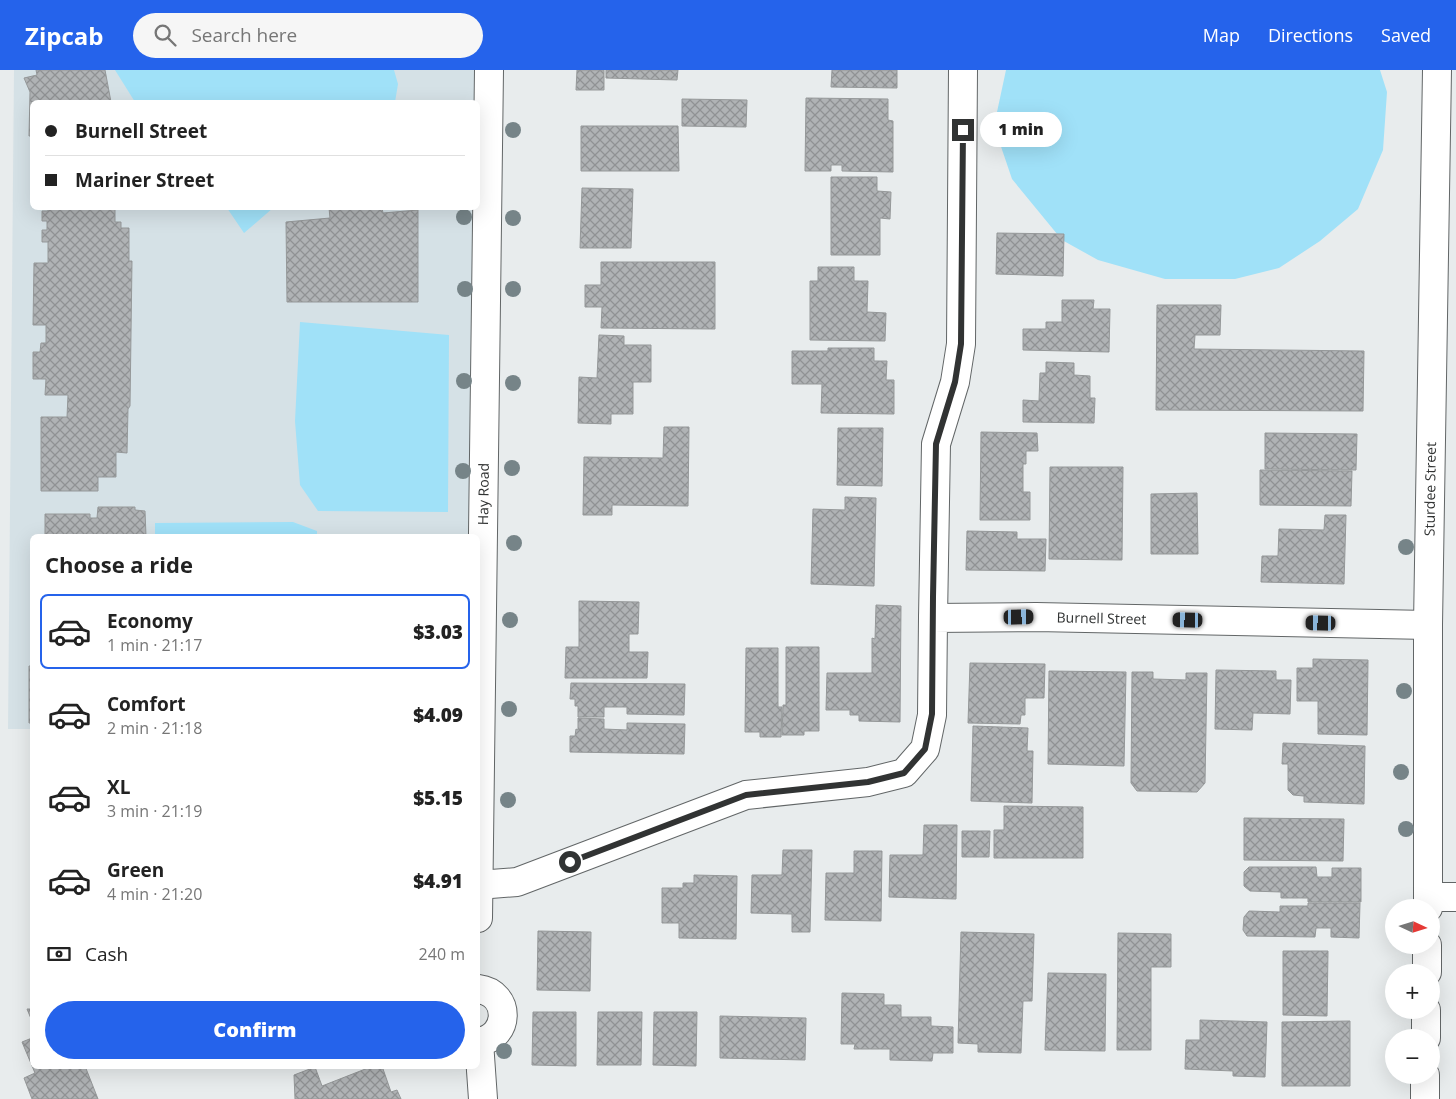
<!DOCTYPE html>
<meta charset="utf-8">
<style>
:root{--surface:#fff;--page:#f6f6f6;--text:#222;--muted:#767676;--line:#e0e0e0;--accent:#2563eb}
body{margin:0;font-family:"Open Sans",sans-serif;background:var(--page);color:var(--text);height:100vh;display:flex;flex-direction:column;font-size:19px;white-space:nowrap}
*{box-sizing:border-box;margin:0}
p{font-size:16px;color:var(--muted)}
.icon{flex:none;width:28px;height:28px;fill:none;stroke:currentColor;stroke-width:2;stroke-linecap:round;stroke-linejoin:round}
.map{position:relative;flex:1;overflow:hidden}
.panel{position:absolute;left:30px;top:464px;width:450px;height:535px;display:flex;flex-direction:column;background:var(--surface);border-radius:8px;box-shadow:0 5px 20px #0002}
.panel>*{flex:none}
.hud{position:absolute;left:30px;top:30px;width:450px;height:110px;border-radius:8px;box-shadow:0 5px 20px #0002;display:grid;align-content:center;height:110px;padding:0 15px;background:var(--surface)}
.needle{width:32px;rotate:94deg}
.buttons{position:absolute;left:1385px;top:829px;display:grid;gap:10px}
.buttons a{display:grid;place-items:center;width:55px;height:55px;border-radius:50%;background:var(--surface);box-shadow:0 5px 20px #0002;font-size:25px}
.end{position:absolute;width:22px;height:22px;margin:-11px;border:6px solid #313333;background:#fff;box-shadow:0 0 0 2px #fff}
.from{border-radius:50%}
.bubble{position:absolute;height:35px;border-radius:18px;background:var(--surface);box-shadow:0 5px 20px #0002;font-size:16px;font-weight:800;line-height:35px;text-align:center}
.car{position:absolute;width:15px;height:30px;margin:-15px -8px;border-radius:6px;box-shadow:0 0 4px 1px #0007;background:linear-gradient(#222 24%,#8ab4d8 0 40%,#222 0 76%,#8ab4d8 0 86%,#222 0)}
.hud b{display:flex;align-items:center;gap:18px;height:48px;font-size:19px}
.hud b+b{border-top:1px solid var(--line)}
.hud i{width:12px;height:12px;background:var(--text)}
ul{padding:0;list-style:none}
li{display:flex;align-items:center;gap:15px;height:75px;margin:0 10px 8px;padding:0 5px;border:2px solid transparent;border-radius:8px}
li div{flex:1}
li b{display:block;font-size:19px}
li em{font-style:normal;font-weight:800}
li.selected{border-color:var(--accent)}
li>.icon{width:45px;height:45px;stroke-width:1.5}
h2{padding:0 15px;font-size:22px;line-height:60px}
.pay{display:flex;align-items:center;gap:12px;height:55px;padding:0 15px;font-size:19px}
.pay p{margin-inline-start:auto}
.action{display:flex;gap:10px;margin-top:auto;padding:10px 15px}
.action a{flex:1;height:58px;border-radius:30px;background:var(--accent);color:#fff;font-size:20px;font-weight:800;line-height:58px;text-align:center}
header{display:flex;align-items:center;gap:30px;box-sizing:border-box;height:70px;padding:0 25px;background:var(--accent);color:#fff}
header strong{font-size:24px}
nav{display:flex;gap:28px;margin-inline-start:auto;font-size:18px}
.search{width:350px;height:45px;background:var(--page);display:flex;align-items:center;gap:12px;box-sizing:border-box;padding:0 18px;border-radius:28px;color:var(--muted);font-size:19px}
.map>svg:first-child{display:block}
.built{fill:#d5e1e6;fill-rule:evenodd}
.green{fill:#a0e1f8}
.building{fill:url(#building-cross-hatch);stroke:#959899}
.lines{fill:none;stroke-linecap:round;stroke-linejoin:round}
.minor-casing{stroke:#626667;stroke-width:30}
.minor{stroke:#fff;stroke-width:28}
.tree{fill:#768488}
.route{stroke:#313333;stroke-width:6}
.labels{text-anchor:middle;stroke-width:4;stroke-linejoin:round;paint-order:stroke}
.street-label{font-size:14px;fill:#313333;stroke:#f5f9fa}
</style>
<header>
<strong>Zipcab</strong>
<div class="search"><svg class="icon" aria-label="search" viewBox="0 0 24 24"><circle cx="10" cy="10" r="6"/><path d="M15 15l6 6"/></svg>Search here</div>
<nav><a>Map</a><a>Directions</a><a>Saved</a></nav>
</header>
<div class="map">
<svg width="1456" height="1029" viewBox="0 0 1456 1029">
<defs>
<pattern id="building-cross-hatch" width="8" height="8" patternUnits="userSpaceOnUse" patternTransform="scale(1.25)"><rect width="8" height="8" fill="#b0b3b5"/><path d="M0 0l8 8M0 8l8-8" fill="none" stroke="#909294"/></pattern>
</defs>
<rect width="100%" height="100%" fill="#e8eced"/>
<path class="built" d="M14,0H489L478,466H32V659H8ZM32,32H478V138H32Z"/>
<path class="green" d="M115,0H394L398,14L395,32H135Z
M1006,0H1380L1387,22L1383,80L1358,139L1320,171L1279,198L1235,209H1165L1098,190L1062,170L1012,109L994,56Z
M227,138H273L244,163Z
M300,252L449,265L448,442L318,441L300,415L295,351Z
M293,452L317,461V466H155V453Z"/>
<path class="building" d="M36,0H105L111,32H32V66H29L30,22L24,8L37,5Z
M577,0H604V20H576Z
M606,0H678L677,10L606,8Z
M832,0H897V18L831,17Z
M806,28L888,29V50L893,51V102L842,101V95H831V101H805Z
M682,29L747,30L746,57L682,56Z
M581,56H678L679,101H581Z
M831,107H877V121L891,122L890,149L880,148V185H831Z
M582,118L633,119L631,178H580Z
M48,138H115V152H121V158H129V191H132L130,336L128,339L127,383L116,382V407H98V421H41V347H67L68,325H45L46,309H33V282H40L41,273H46V255H33L34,193H48V172H42V160H47V151H42V141H48Z
M329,138H382L383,143L418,140V232H287L286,152L330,148Z
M997,163L1064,164L1063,206L996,204Z
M601,192H715V259L601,258L602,237H585V215H601Z
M818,197H854V211H868L867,242L886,243L885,271L810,270V211H818Z
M1062,230H1094L1093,239H1110L1109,282L1023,280V259H1046V252H1062Z
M1157,235H1221L1220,265H1195L1194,279L1364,281L1363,341L1156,340Z
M599,265L624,266V275H651V312H633V344H611V354L578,353L579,307L597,308Z
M828,278H874V291H887L886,310H894V344L821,343L822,314H792V281H828Z
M1046,292L1074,293V305L1090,306V328H1095L1094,353L1023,352V330L1039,331L1040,303H1046Z
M664,357H689L688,436L612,435V445H583L584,387L663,388Z
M838,358H883L882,416L837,415Z
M981,362L1037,363L1038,381H1026V394H1023V422H1030V450H980Z
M1265,363L1357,364L1356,400L1265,399Z
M1050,397H1123L1122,490L1049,489Z
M1260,400L1352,401L1351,436L1260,435Z
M1197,423L1198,484H1151V424Z
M845,427L876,428L874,516L811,514L813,439L845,440Z
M98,437H135V440L145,441L146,466H45V444H90V448H97Z
M1325,445H1346L1344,514L1261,512L1262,486H1278L1279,459L1324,460Z
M967,461L1017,462V469H1046L1045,501L966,500Z
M579,531L639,532L638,564H629V582H648L647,608H565L566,577H579Z
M876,535L901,536L900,652L859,651V645H850V640H826L827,603H872V568L875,569Z
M786,577H819V661H804V665H782L783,635H786Z
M746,578H778V637H782L781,667H760V662H745Z
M1313,589L1368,590L1367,665L1318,664V631H1297V598H1313Z
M970,593L1045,594L1044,628H1025V645H1021L1020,654L968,653Z
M29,596H32V653H29Z
M1216,600L1276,601V610H1291L1290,644L1253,643L1252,660L1215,659Z
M1049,601L1126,602L1124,696L1048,694Z
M1132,602H1153V609L1186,610V603H1207L1205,713L1197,722L1137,721L1131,713Z
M571,613L685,614L684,645L627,644V637H604V647H578V636H575V629H570Z
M578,648L604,649V659L627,660V653L685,654L684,684L570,682V666H575L576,659L578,660Z
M973,656L1028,658L1027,681H1033L1032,733L971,731Z
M1283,673L1365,676L1364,734L1304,732V726L1293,725L1288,720V694H1282Z
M1004,736L1083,737V788H994V760H1004Z
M1244,748L1344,749L1343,791L1244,790Z
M924,755H957L956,829L889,827L890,785H923Z
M962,761H990L989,787H962Z
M783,780H812L810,862H792V844L751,843L752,805H782Z
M854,781H882L881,851L825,850L826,803H854Z
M1249,797H1316L1317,807H1332V798H1361V832H1308V828H1281V822L1250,821L1244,816V802Z
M694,805L737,806L736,869L679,868V853H662V818H683V813H694Z
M1308,833H1360L1359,868L1331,867V858H1316L1315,867L1247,866L1243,860L1244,847L1249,841L1280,842V836H1308Z
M538,861L591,862L590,921L537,920Z
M961,862L1034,864L1032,931H1023L1021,983L978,982V974L958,973Z
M1118,863L1171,864V897H1151V980H1117Z
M1283,881H1328L1327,946L1283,945Z
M1048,903L1106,904L1105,981L1045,980Z
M842,923L884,924V935H901V947H931V956L953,957V983H933L932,991L890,990V979H854L855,974H841Z
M27,939H32V951Z
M533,942H576V996L532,995Z
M598,942H642L641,995H597Z
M654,942H697L696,996L653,995Z
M720,946L806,948L805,990L720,988Z
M1200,950L1267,952L1265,1007L1233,1006V1001L1185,999L1186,970H1200Z
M1350,951V1016H1282V952Z
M32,968V996H85L98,1029H32L24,1008L35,1003L22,972Z
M373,996H382L391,1022L397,1020L401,1029H295L294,1005L315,997L322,1016Z"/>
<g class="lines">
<g class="minor-casing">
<g id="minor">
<path d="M933,548L936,374L955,312L961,274L963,0"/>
<path id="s1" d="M478,815L517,812L746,725L868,712L904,703L925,679L932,645L933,548L1036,547L1428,555"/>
<path d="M1428,827H1456"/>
<path id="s2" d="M1428,838V555L1437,0"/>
<path id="s3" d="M478,848L489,0"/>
<path d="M1427,902V875"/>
<path d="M478,919C511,923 511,967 478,972"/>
<path d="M1426,968V940"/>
<path d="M479,972L483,1029"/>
<path d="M1425,1029V1005"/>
</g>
</g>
<use href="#minor" class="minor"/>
</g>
<g class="tree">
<circle cx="513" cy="60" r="8"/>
<circle cx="464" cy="147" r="8"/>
<circle cx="513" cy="148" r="8"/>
<circle cx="465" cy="219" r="8"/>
<circle cx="513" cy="219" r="8"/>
<circle cx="464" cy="311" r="8"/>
<circle cx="513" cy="313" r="8"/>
<circle cx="512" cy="398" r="8"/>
<circle cx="463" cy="401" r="8"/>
<circle cx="514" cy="473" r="8"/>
<circle cx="1406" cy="477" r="8"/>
<circle cx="510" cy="550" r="8"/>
<circle cx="1404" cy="621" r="8"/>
<circle cx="509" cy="639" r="8"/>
<circle cx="1401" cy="702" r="8"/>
<circle cx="508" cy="730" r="8"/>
<circle cx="1406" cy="759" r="8"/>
<circle cx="504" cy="981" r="8"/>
</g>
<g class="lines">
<path class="route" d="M570,792L746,725L868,712L904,703L925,679L932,644L933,527L936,374L955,312L961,274L963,60"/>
</g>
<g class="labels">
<g class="street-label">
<text dy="5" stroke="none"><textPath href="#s2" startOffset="419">Sturdee Street</textPath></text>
<text dy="5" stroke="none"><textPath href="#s3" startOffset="424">Hay Road</textPath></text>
<text dy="5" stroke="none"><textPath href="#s1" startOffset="776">Burnell Street</textPath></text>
</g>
</g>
</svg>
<div class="buttons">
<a><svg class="needle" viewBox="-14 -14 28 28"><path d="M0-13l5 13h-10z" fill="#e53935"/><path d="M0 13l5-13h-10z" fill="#767676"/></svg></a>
<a>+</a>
<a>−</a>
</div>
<i class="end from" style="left:570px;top:792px"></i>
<i class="end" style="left:963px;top:60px"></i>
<div class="bubble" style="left:980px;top:42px;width:82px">1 min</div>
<i class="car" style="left:1019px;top:547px;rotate:89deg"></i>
<i class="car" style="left:1188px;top:550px;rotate:271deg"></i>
<i class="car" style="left:1321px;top:553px;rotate:271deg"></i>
<div class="hud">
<b><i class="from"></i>Burnell Street</b>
<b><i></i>Mariner Street</b>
</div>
<section class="panel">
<h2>Choose a ride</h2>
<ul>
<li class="selected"><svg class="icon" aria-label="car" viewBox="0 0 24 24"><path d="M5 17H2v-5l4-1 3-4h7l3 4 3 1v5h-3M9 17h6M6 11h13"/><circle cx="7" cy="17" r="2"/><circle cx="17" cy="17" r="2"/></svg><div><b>Economy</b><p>1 min · 21:17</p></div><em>$3.03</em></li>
<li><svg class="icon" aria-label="car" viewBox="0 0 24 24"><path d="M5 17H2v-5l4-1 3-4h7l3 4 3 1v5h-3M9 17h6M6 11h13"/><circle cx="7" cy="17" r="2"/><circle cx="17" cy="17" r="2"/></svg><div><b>Comfort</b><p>2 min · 21:18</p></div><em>$4.09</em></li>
<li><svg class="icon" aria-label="car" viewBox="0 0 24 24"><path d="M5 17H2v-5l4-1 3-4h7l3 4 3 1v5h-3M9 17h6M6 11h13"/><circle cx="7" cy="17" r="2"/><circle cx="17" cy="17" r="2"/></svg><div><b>XL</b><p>3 min · 21:19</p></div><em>$5.15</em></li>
<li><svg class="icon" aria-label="car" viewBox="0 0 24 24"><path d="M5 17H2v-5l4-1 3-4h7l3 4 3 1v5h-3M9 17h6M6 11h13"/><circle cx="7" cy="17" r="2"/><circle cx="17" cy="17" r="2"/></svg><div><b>Green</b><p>4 min · 21:20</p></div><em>$4.91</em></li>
</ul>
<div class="pay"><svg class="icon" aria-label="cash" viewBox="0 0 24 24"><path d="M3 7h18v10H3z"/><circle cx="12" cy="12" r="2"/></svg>Cash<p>240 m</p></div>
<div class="action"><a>Confirm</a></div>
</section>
</div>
